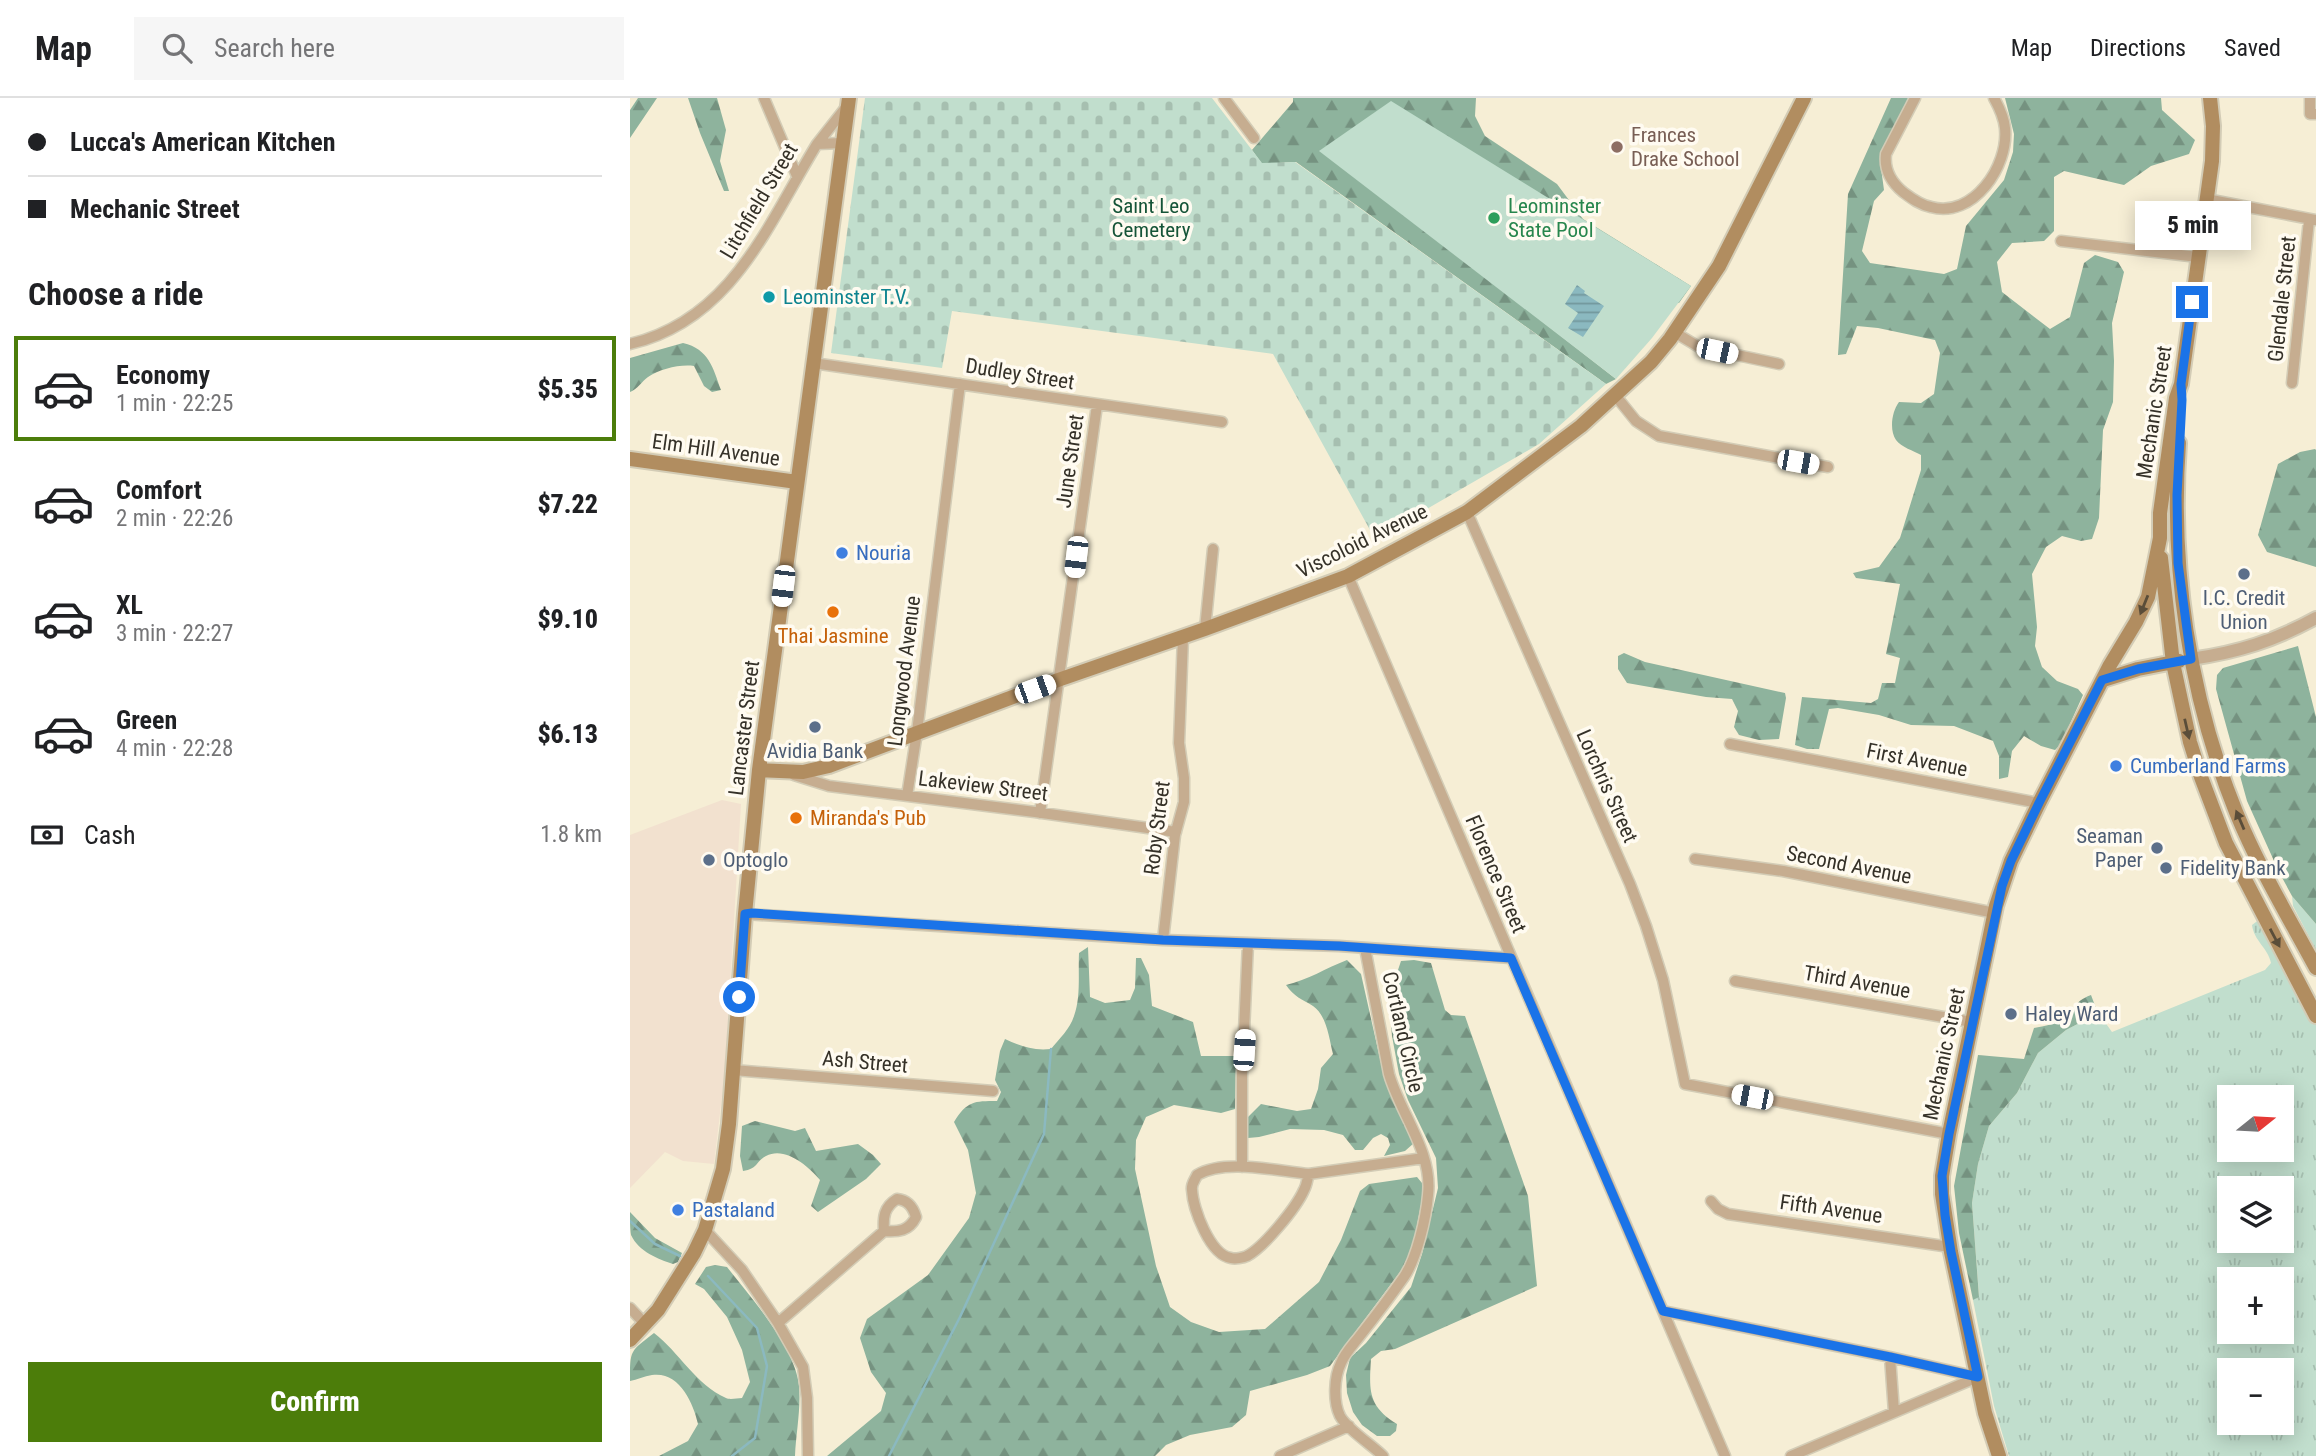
<!DOCTYPE html>
<meta charset="utf-8">
<style>
:root{--surface:#fff;--page:#f6f6f6;--text:#202124;--muted:#757577;--line:#e0e0e0;--accent:#4c7d0a}
body{margin:0;font-family:"Roboto Condensed",sans-serif;background:var(--page);color:var(--text);height:100vh;display:flex;flex-direction:column;font-size:26px;white-space:nowrap}
*{box-sizing:border-box;margin:0}
p{font-size:23px;color:var(--muted)}
.icon{flex:none;width:38px;height:38px;fill:none;stroke:currentColor;stroke-width:2;stroke-linecap:round;stroke-linejoin:round}
.map{position:relative;flex:1;overflow:hidden}
.sheet{display:flex;flex-direction:column;background:var(--surface);width:630px}
.sheet>*{flex:none}
.top-card{display:grid;align-content:center;height:154px;padding:0 28px;background:var(--surface)}
.needle{width:46px;rotate:72deg}
.tools{position:absolute;left:1587px;top:987px;display:grid;gap:14px}
.tools a{display:grid;place-items:center;width:77px;height:77px;border-radius:0px;background:var(--surface);box-shadow:0 4px 18px #0003;font-size:35px}
.end{position:absolute;width:32px;height:32px;margin:-16px;border:9px solid #1a73e8;background:#fff;box-shadow:0 0 0 4px #fff}
.from{border-radius:50%}
.bubble{position:absolute;height:49px;border-radius:0px;background:var(--surface);box-shadow:0 4px 18px #0003;font-size:23px;font-weight:800;line-height:49px;text-align:center}
.car{position:absolute;width:21px;height:42px;margin:-21px -10px;border-radius:9px;box-shadow:0 0 5px 2px #0007;background:linear-gradient(#fff 24%,#345 0 40%,#fff 0 76%,#345 0 86%,#fff 0)}
.top-card b{display:flex;align-items:center;gap:24px;height:66px;font-size:26px}
.top-card b+b{border-top:2px solid var(--line)}
.top-card i{width:18px;height:18px;background:var(--text)}
ul{padding:0;list-style:none}
li{display:flex;align-items:center;gap:21px;height:105px;margin:0 14px 10px;padding:0 14px;border:4px solid transparent;border-radius:0px}
li div{flex:1}
li b{display:block;font-size:26px}
li em{font-style:normal;font-weight:800}
li.on{border-color:var(--accent)}
li>.icon{width:63px;height:63px;stroke-width:1.5}
h2{padding:0 28px;font-size:32px;line-height:84px}
.pay{display:flex;align-items:center;gap:18px;height:77px;padding:0 28px;font-size:26px}
.pay p{margin-inline-start:auto}
.cta{display:flex;gap:14px;margin-top:auto;padding:14px 28px}
.cta a{flex:1;height:80px;border-radius:0px;background:var(--accent);color:#fff;font-size:28px;font-weight:800;line-height:80px;text-align:center}
header{display:flex;align-items:center;gap:42px;box-sizing:border-box;height:98px;padding:0 35px;background:var(--surface);border-bottom:2px solid var(--line)}
header strong{font-size:33px}
nav{display:flex;gap:38px;margin-inline-start:auto;font-size:24px}
.search{width:490px;height:63px;background:var(--page);display:flex;align-items:center;gap:18px;box-sizing:border-box;padding:0 24px;border-radius:0px;color:var(--muted);font-size:26px}
main{display:flex;flex:1;min-height:0}
.map>svg:first-child{display:block}
.commercial{fill:#f2e1cf}
.grass{fill:url(#grass-tufts);fill-rule:evenodd}
.forest{fill:url(#forest-firs)}
.cemetery{fill:url(#cemetery-stones)}
.pitch{fill:#c1decd}
.water{fill:url(#water-rules)}
.lines{fill:none;stroke-linecap:round;stroke-linejoin:round}
.stream{stroke:#8bb9c0;stroke-width:2.5}
.minor-casing{stroke:#d3ccb6;stroke-width:13}
.tertiary-casing{stroke:#d3ccb6;stroke-width:16}
.secondary-casing{stroke:#d3ccb6;stroke-width:18}
.minor{stroke:#c6ad90;stroke-width:10}
.tertiary{stroke:#c6ad90;stroke-width:12}
.secondary{stroke:#b18d60;stroke-width:14}
.oneway{fill:#5a4d39}
.route{stroke:#1a73e8;stroke-width:9}
.education-dot{fill:#8d6e63;stroke:#fffbf1;stroke-width:2.5}
.leisure-dot{fill:#2e9e5b;stroke:#fffbf1;stroke-width:2.5}
.culture-dot{fill:#0f9aa8;stroke:#fffbf1;stroke-width:2.5}
.shop-dot{fill:#3f7fe0;stroke:#fffbf1;stroke-width:2.5}
.service-dot{fill:#5c6f8a;stroke:#fffbf1;stroke-width:2.5}
.food-dot{fill:#e8710a;stroke:#fffbf1;stroke-width:2.5}
.labels{text-anchor:middle;stroke-width:7;stroke-linejoin:round;paint-order:stroke}
.education-label{font-size:21px;fill:#785e54;stroke:#fffbf1;text-anchor:start}
.street-label{font-size:21px;fill:#353128;stroke:#fffbf1}
.park-label{font-size:21px;fill:#155437;stroke:#fffbf1}
.leisure-label{font-size:21px;fill:#27864d;stroke:#fffbf1;text-anchor:start}
.culture-label{font-size:21px;fill:#0d838f;stroke:#fffbf1;text-anchor:start}
.shop-label{font-size:21px;fill:#366cbe;stroke:#fffbf1;text-anchor:start}
.service-label{font-size:21px;fill:#4e5e75;stroke:#fffbf1;text-anchor:start}
.food-label{font-size:21px;fill:#c56008;stroke:#fffbf1}
</style>
<header>
<strong>Map</strong>
<div class="search"><svg class="icon" aria-label="search" viewBox="0 0 24 24"><circle cx="10" cy="10" r="6"/><path d="M15 15l6 6"/></svg>Search here</div>
<nav><a>Map</a><a>Directions</a><a>Saved</a></nav>
</header>
<main>
<section class="sheet">
<div class="top-card">
<b><i class="from"></i>Lucca's American Kitchen</b>
<b><i></i>Mechanic Street</b>
</div>
<h2>Choose a ride</h2>
<ul>
<li class="on"><svg class="icon" aria-label="car" viewBox="0 0 24 24"><path d="M5 17H2v-5l4-1 3-4h7l3 4 3 1v5h-3M9 17h6M6 11h13"/><circle cx="7" cy="17" r="2"/><circle cx="17" cy="17" r="2"/></svg><div><b>Economy</b><p>1 min · 22:25</p></div><em>$5.35</em></li>
<li><svg class="icon" aria-label="car" viewBox="0 0 24 24"><path d="M5 17H2v-5l4-1 3-4h7l3 4 3 1v5h-3M9 17h6M6 11h13"/><circle cx="7" cy="17" r="2"/><circle cx="17" cy="17" r="2"/></svg><div><b>Comfort</b><p>2 min · 22:26</p></div><em>$7.22</em></li>
<li><svg class="icon" aria-label="car" viewBox="0 0 24 24"><path d="M5 17H2v-5l4-1 3-4h7l3 4 3 1v5h-3M9 17h6M6 11h13"/><circle cx="7" cy="17" r="2"/><circle cx="17" cy="17" r="2"/></svg><div><b>XL</b><p>3 min · 22:27</p></div><em>$9.10</em></li>
<li><svg class="icon" aria-label="car" viewBox="0 0 24 24"><path d="M5 17H2v-5l4-1 3-4h7l3 4 3 1v5h-3M9 17h6M6 11h13"/><circle cx="7" cy="17" r="2"/><circle cx="17" cy="17" r="2"/></svg><div><b>Green</b><p>4 min · 22:28</p></div><em>$6.13</em></li>
</ul>
<div class="pay"><svg class="icon" aria-label="cash" viewBox="0 0 24 24"><path d="M3 7h18v10H3z"/><circle cx="12" cy="12" r="2"/></svg>Cash<p>1.8 km</p></div>
<div class="cta"><a>Confirm</a></div>
</section>
<div class="map">
<svg width="1686" height="1358" viewBox="0 0 1686 1358">
<defs>
<pattern id="grass-tufts" width="24" height="20" patternUnits="userSpaceOnUse" patternTransform="scale(1.75)"><rect width="24" height="20" fill="#c1decd"/><path d="M3 7l-1-3M5 7V3M7 7l1-3M15 17l-1-3M17 17v-4M19 17l1-3" fill="none" stroke="#a6bfb0"/></pattern>
<pattern id="forest-firs" width="22" height="20" patternUnits="userSpaceOnUse" patternTransform="scale(1.75)"><rect width="22" height="20" fill="#8eb39d"/><path d="M5 1l3.5 6h-7zM16 11l3.5 6h-7z" fill="#759280"/></pattern>
<pattern id="cemetery-stones" width="16" height="16" patternUnits="userSpaceOnUse" patternTransform="scale(1.75)"><rect width="16" height="16" fill="#c1decd"/><path d="M2 7V4a2 2 0 0 1 4 0v3zM10 15v-3a2 2 0 0 1 4 0v3z" fill="#a6bfb0"/></pattern>
<pattern id="water-rules" width="6" height="5" patternUnits="userSpaceOnUse" patternTransform="scale(1.75)"><rect width="6" height="5" fill="#8bb9c0"/><path d="M0 2.5h6" fill="none" stroke="#72979c"/></pattern>
</defs>
<rect width="100%" height="100%" fill="#f6eed5"/>
<path class="commercial" d="M92,702L111,706L95,973L84,1066L53,1063L35,1054L0,1090V737Z"/>
<path class="grass" d="M1662,798L1686,826V852L1663,808Z
M1630,821L1686,924V1358H1379L1364,1308L1343,1202L1349,1198L1342,1105L1348,1066L1359,1028L1387,995L1408,955L1436,932L1459,920L1467,913L1482,934L1635,872L1641,865C1638,850 1624,843 1622,827ZM1600,999H1652V1052H1600ZM1600,1090H1652V1143H1600ZM1600,1181H1652V1234H1600ZM1600,1272H1652V1325H1600Z"/>
<path class="forest" d="M8,0H27L0,40V12Z
M58,0H87L96,32L90,63L99,93H94L70,35Z
M663,0H846L845,18L855,38L927,86L953,121L1061,188L1049,205L895,210L986,281L976,286L666,64L632,66L622,52L663,4Z
M1261,0H1278L1253,61L1251,70L1254,92L1244,103L1232,153L1240,165L1314,176L1327,171L1336,128L1374,82L1383,54L1384,36L1375,0H1531L1532,12L1565,42L1559,56L1521,68L1494,87L1434,73L1424,79V133L1414,143L1382,145L1367,164L1372,194L1420,231L1440,219L1454,165L1465,157L1488,164L1494,174L1482,225L1484,263L1483,304L1473,332L1469,420L1462,441L1451,443L1432,438L1416,449L1402,476L1407,529L1405,548L1412,569L1427,583L1448,591L1453,597L1431,646L1425,652L1411,648L1394,638L1382,653L1378,679L1369,681V658L1363,643L1324,628L1281,627L1249,617L1208,610L1199,611L1189,651H1177L1165,647L1172,599L1241,605L1248,601L1252,585H1265L1270,560L1256,556L1270,486L1226,480L1223,475L1249,469L1270,440L1291,372V357C1284,353 1271,349 1266,342C1259,332 1262,313 1269,304L1291,305L1304,296L1310,255L1305,242L1248,230L1227,228L1216,256L1208,257L1218,96Z
M53,245C79,251 83,270 91,292L82,294L74,288L64,268C50,266 30,271 18,279C11,284 8,291 0,294V260Z
M1685,351L1686,352V469L1637,454L1628,437L1648,366L1670,354Z
M1668,548L1686,619V826L1662,798L1649,774L1617,703L1586,591L1587,577L1593,570Z
M994,555L1015,564L1155,595L1156,600L1149,641L1129,642L1109,637L1104,629L1108,613L1102,601L1076,599L997,585L988,571V558Z
M458,849L460,899L475,905L500,902L505,890L506,860H511L519,877L522,908L563,924L571,958H606L605,1011L591,1015L544,1007L516,1019L506,1042L505,1071L526,1168L540,1209L561,1224L589,1234L635,1231L689,1184L711,1142L730,1093L739,1086L787,1079L792,1085L793,1096L783,1148L773,1170L700,1268L677,1277L620,1293L616,1317L602,1329L560,1337L536,1347L525,1358H197L251,1313L256,1295L241,1274L230,1240L237,1221L298,1177L339,1120L346,1095L338,1052L324,1024C337,1003 344,1003 367,1003L371,994L365,982L370,953L375,941C390,948 403,953 421,951C429,941 440,931 444,918C451,899 448,875 449,855Z
M717,862L731,876L755,983L784,1045L775,1053L754,1058L760,1047L758,1040L751,1036L743,1040L733,1052H725L713,1037L694,1032L660,1031L629,1039L618,1040L617,1020L631,1006L667,1013L681,1011L688,991L691,970L703,956C699,940 697,918 683,908C672,901 664,899 656,887C678,882 696,870 717,862Z
M784,862L801,865L815,912L821,917L835,918L898,1098L907,1188L765,1251L751,1253L741,1261C739,1293 738,1308 767,1326L766,1333L760,1338H747L732,1327L723,1314L717,1295L716,1277L720,1260L736,1245L781,1189L792,1156L808,1090L806,1060L778,1002L769,976L762,938L759,899L771,863Z
M1461,897L1467,913L1459,920L1436,932L1408,955L1387,995L1359,1028L1348,1066L1342,1105L1349,1199L1343,1202L1329,1135L1324,1088L1348,957L1394,961L1404,930C1414,928 1428,926 1436,920C1448,911 1442,904 1461,897Z
M125,1023L165,1033L175,1030L186,1053L228,1046L243,1057L251,1066L236,1081L188,1114L181,1108L190,1082C178,1068 155,1048 136,1058C125,1064 129,1070 113,1073L110,1058L112,1028Z
M0,1114L25,1140L52,1155L48,1164L43,1166C28,1161 9,1154 1,1137C0,1131 0,1121 0,1114Z
M85,1167L97,1169C120,1198 166,1251 169,1288C171,1311 166,1335 165,1358H29L58,1343L68,1326C63,1304 49,1273 22,1277C14,1278 7,1282 0,1283C0,1251 0,1254 24,1235C49,1254 66,1287 96,1300C100,1302 107,1300 112,1300L120,1284L112,1252L97,1219L74,1191L65,1186L76,1169Z"/>
<path class="cemetery" d="M235,0H582L632,65L665,64L976,286L909,346L745,441L643,256L322,213L312,270L201,255Z"/>
<path class="pitch" d="M761,3L1061,188L1022,240L986,281L689,53Z"/>
<path class="water" d="M947,187L955,193L954,195L974,208L953,239L938,230L948,215L935,206Z"/>
<g class="lines">
<path class="stream" d="M0,1123L25,1146L50,1158
M78,1178L127,1230L137,1268L125,1340L102,1358
M259,1358L330,1219L414,1036L421,951"/>
<g class="minor-casing">
<path id="minor" d="M134,0L167,78
M594,0L624,40
M1285,0L1256,56C1254,72 1261,84 1273,94C1281,100 1290,107 1301,109C1343,121 1379,68 1375,30C1374,20 1369,9 1364,0
M1680,0V16H1686
M187,46L217,8
M1576,101L1686,122
M1431,143L1568,159
M1044,234L1069,249L1149,266
M0,246C102,222 138,126 187,46L212,45
M183,265L592,324
M1662,285L1679,122
M985,297L1006,323L1029,338L1198,369
M837,414L1000,786L1016,828L1033,882L1055,986L1319,1036
M718,478L1095,1358
M575,531L583,451
M1100,646L1409,705
M164,677L199,688L405,714L546,734
M277,698L287,634L330,286
M410,715L467,307
M1065,761L1153,773L1365,815
M115,816L533,842L709,848L881,860
M533,842L545,737L554,704V680L549,645L553,539
M735,850L759,976C770,1015 803,1054 798,1097C796,1120 787,1160 774,1179C760,1199 744,1220 729,1239C722,1248 715,1255 711,1265C704,1279 703,1304 710,1318C717,1331 742,1347 753,1358
M1105,883L1342,924
M103,972L363,993
M612,1069V977L618,845
M679,1076C647,1073 595,1060 567,1077C565,1082 561,1086 562,1092C563,1111 580,1157 601,1160C605,1161 613,1160 617,1158C634,1149 666,1110 674,1092C677,1087 677,1081 679,1076L794,1060
M1081,1103L1088,1111L1098,1116L1320,1149
M75,1132L112,1172L148,1225L173,1269L177,1300L178,1358
M0,1210L16,1227
M1033,1213L1260,1259L1348,1279
M148,1225L254,1133C269,1134 279,1133 286,1119C283,1109 278,1102 267,1101C254,1109 253,1119 254,1133
M1260,1259L1264,1314
M650,1358L719,1328
M1161,1358L1348,1279"/>
</g>
<g class="tertiary-casing">
<path id="tertiary" d="M1561,561C1609,554 1644,543 1686,520"/>
</g>
<g class="secondary-casing">
<path id="secondary" d="M1549,345C1540,469 1559,598 1606,714C1628,768 1658,818 1686,870
M0,361L167,384
M1531,460L1543,565L1560,644L1571,679L1596,745L1686,918
M1473,582L1508,571L1549,563
M129,672L173,674L199,668L428,582L575,531L718,478L837,414L951,328L1021,264L1040,241L1089,168L1174,0
M0,1242L28,1212L64,1155L75,1132L93,1071L99,1026L115,816L129,672L219,0
M1369,1358L1355,1315L1321,1154L1312,1096V1078L1319,1036L1366,808L1381,763L1409,705L1480,567L1506,524L1518,499L1530,440V415L1546,300L1551,286L1582,63L1583,28L1580,0"/>
</g>
<use href="#minor" class="minor"/>
<use href="#tertiary" class="tertiary"/>
<use href="#secondary" class="secondary"/>
</g>
<defs><path id="oneway-solid" d="M-6-.8H1V-3.2L6.5 0L1 3.2V.8H-6Z" transform="scale(1.75)"/></defs>
<g class="oneway">
<use href="#oneway-solid" transform="translate(1514 507) rotate(112)"/>
<use href="#oneway-solid" transform="translate(1557 631) rotate(77)"/>
<use href="#oneway-solid" transform="translate(1610 722) rotate(-113)"/>
<use href="#oneway-solid" transform="translate(1645 840) rotate(62)"/>
</g>
<g class="lines">
<path class="route" d="M109,899L115,816L122,815L533,842L709,848L881,860L1033,1213L1260,1259L1348,1279L1321,1154L1315,1117L1312,1078L1319,1036L1372,788L1381,763L1409,705L1472,582L1508,571L1561,561L1548,465L1547,397L1552,302L1551,286L1562,204"/>
</g>
<circle class="education-dot" cx="987" cy="49" r="7"/>
<circle class="leisure-dot" cx="864" cy="120" r="7"/>
<circle class="culture-dot" cx="139" cy="199" r="7"/>
<g class="shop-dot">
<circle cx="212" cy="455" r="7"/>
<circle cx="1486" cy="668" r="7"/>
<circle cx="48" cy="1112" r="7"/>
</g>
<g class="service-dot">
<circle cx="1614" cy="476" r="7"/>
<circle cx="185" cy="629" r="7"/>
<circle cx="1527" cy="750" r="7"/>
<circle cx="79" cy="762" r="7"/>
<circle cx="1536" cy="770" r="7"/>
<circle cx="1381" cy="916" r="7"/>
</g>
<g class="food-dot">
<circle cx="203" cy="514" r="7"/>
<circle cx="166" cy="720" r="7"/>
</g>
<g class="labels">
<g class="education-label">
<text x="1001" y="44">Frances<tspan x="1001" dy="24">Drake School</tspan></text>
</g>
<g class="street-label">
<text transform="translate(129 103) rotate(-59)" y="7">Litchfield Street</text>
<text transform="translate(1652 201) rotate(-84)" y="7">Glendale Street</text>
<text transform="translate(390 276) rotate(9)" y="7">Dudley Street</text>
<text transform="translate(1524 314) rotate(-81)" y="7">Mechanic Street</text>
<text transform="translate(86 352) rotate(8)" y="7">Elm Hill Avenue</text>
<text transform="translate(440 363) rotate(-82)" y="7">June Street</text>
<text transform="translate(732 443) rotate(-26)" y="7">Viscoloid Avenue</text>
<text transform="translate(274 573) rotate(-83)" y="7">Longwood Avenue</text>
<text transform="translate(114 630) rotate(-83)" y="7">Lancaster Street</text>
<text transform="translate(1287 662) rotate(11)" y="7">First Avenue</text>
<text transform="translate(353 688) rotate(7)" y="7">Lakeview Street</text>
<text transform="translate(977 688) rotate(66)" y="7">Lorchris Street</text>
<text transform="translate(527 730) rotate(-83)" y="7">Roby Street</text>
<text transform="translate(1219 767) rotate(11)" y="7">Second Avenue</text>
<text transform="translate(866 776) rotate(67)" y="7">Florence Street</text>
<text transform="translate(1227 884) rotate(10)" y="7">Third Avenue</text>
<text transform="translate(773 934) rotate(77)" y="7">Cortland Circle</text>
<text transform="translate(1314 956) rotate(-78)" y="7">Mechanic Street</text>
<text transform="translate(235 964) rotate(5)" y="7">Ash Street</text>
<text transform="translate(1201 1111) rotate(8)" y="7">Fifth Avenue</text>
</g>
<g class="park-label">
<text x="521" y="115">Saint Leo<tspan x="521" dy="24">Cemetery</tspan></text>
</g>
<g class="leisure-label">
<text x="878" y="115">Leominster<tspan x="878" dy="24">State Pool</tspan></text>
</g>
<g class="culture-label">
<text x="153" y="206">Leominster T.V.</text>
</g>
<g class="shop-label">
<text x="226" y="462">Nouria</text>
<text x="1500" y="675">Cumberland Farms</text>
<text x="62" y="1119">Pastaland</text>
</g>
<g class="service-label">
<text x="1614" y="507" text-anchor="middle">I.C. Credit<tspan x="1614" dy="24">Union</tspan></text>
<text x="185" y="660" text-anchor="middle">Avidia Bank</text>
<text x="1513" y="745" text-anchor="end">Seaman<tspan x="1513" dy="24">Paper</tspan></text>
<text x="93" y="769">Optoglo</text>
<text x="1550" y="777">Fidelity Bank</text>
<text x="1395" y="923">Haley Ward</text>
</g>
<g class="food-label">
<text x="203" y="545">Thai Jasmine</text>
<text x="180" y="727" text-anchor="start">Miranda's Pub</text>
</g>
</g>
</svg>
<div class="tools">
<a><svg class="needle" viewBox="-14 -14 28 28"><path d="M0-13l5 13h-10z" fill="#e53935"/><path d="M0 13l5-13h-10z" fill="#757577"/></svg></a>
<a><svg class="icon" aria-label="layers" viewBox="0 0 24 24"><path d="M12 4l9 5-9 5-9-5zM3 14l9 5 9-5"/></svg></a>
<a>+</a>
<a>−</a>
</div>
<i class="end from" style="left:109px;top:899px"></i>
<i class="end" style="left:1562px;top:204px"></i>
<div class="bubble" style="left:1505px;top:103px;width:116px">5 min</div>
<i class="car" style="left:1087px;top:253px;rotate:102deg"></i>
<i class="car" style="left:1168px;top:364px;rotate:100deg"></i>
<i class="car" style="left:446px;top:459px;rotate:187deg"></i>
<i class="car" style="left:153px;top:488px;rotate:187deg"></i>
<i class="car" style="left:405px;top:591px;rotate:70deg"></i>
<i class="car" style="left:614px;top:952px;rotate:4deg"></i>
<i class="car" style="left:1122px;top:999px;rotate:281deg"></i>
</div>
</main>
